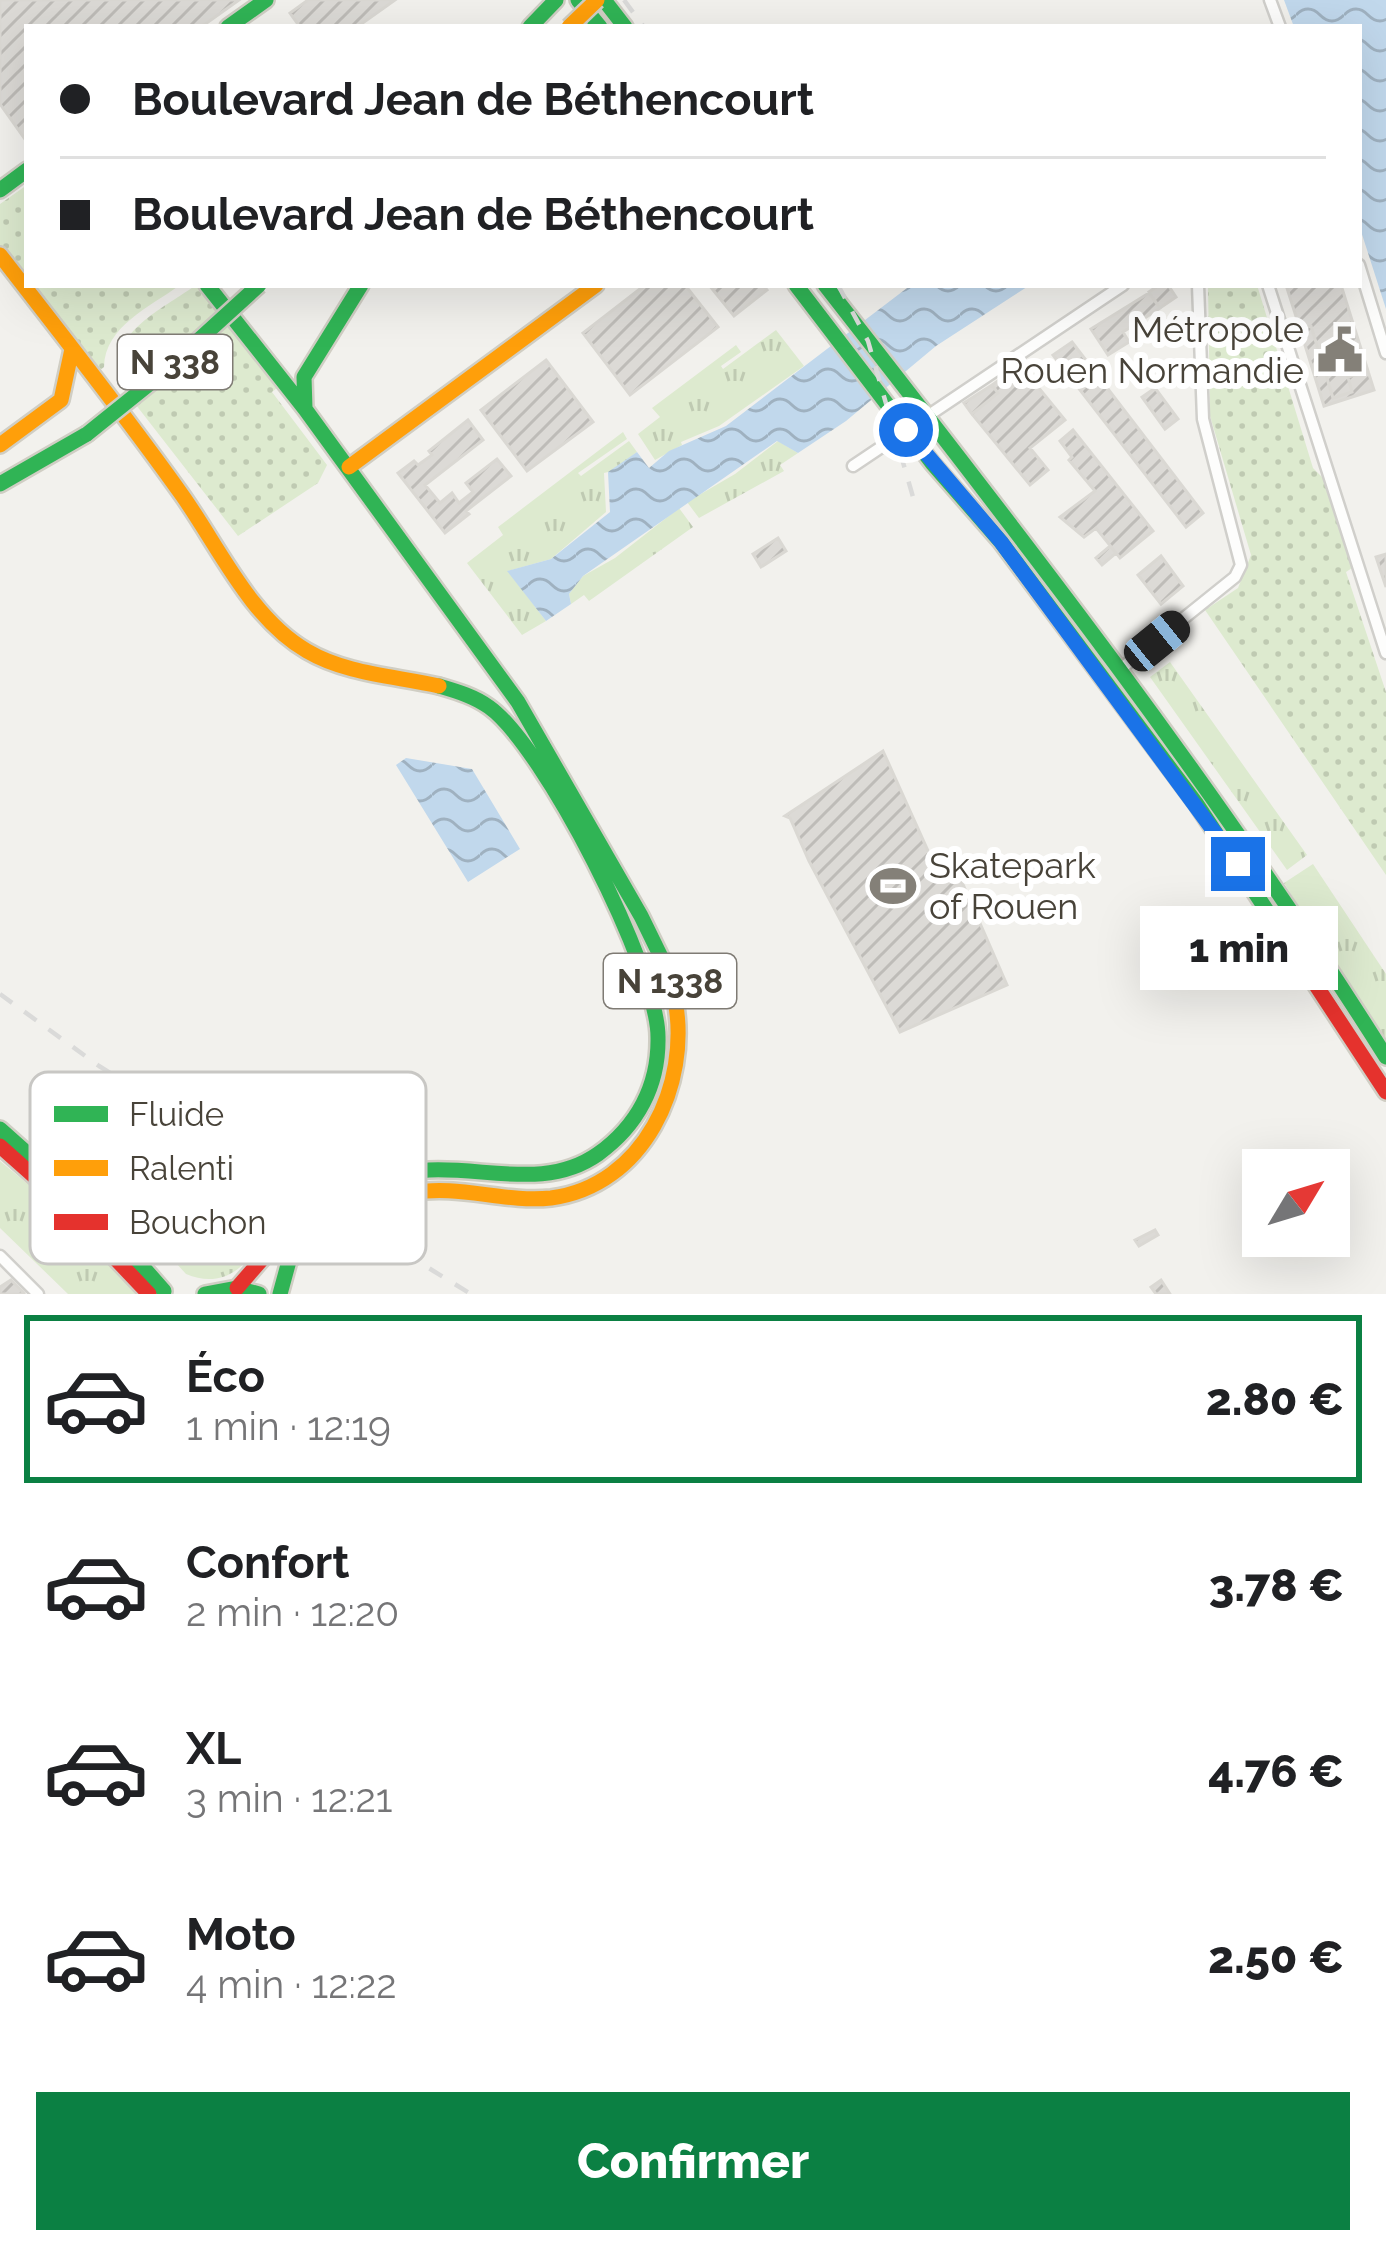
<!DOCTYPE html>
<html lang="fr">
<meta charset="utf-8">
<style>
:root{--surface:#fff;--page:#f2f2f2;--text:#202124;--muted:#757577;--line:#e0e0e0;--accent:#0b8043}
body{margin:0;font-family:Raleway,sans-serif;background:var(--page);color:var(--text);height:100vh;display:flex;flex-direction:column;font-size:45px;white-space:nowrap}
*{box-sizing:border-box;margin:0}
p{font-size:39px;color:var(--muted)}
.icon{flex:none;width:66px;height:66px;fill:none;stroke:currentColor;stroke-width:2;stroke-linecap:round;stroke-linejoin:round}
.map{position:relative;height:1294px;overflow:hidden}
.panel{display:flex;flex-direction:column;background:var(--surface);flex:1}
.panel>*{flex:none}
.hud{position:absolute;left:24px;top:24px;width:1338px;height:264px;border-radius:0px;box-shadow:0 12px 48px #0002;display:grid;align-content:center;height:264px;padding:0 36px;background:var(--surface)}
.needle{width:78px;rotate:52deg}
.tools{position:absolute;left:1242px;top:1149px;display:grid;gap:24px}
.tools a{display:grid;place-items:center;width:108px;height:108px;border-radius:0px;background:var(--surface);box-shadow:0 12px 48px #0002;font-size:60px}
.end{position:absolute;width:54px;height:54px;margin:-27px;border:15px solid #1a73e8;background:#fff;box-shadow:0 0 0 6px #fff}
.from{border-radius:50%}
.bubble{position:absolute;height:84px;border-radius:0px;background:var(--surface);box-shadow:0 12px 48px #0002;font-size:39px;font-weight:800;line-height:84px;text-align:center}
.car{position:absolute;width:36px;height:72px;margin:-36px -18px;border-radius:15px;box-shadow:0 0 9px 3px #0007;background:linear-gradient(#222 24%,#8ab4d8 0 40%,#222 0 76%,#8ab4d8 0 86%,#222 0)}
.hud b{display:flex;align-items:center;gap:42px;height:114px;font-size:45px}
.hud b+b{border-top:3px solid var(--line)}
.hud i{width:30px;height:30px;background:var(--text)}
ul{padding:21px 0 0;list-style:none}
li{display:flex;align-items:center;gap:36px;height:168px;margin:0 24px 18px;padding:0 12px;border:6px solid transparent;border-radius:0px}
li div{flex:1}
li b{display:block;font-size:45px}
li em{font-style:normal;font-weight:800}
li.current{border-color:var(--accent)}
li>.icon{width:108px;height:108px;stroke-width:1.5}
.primary-button{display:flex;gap:24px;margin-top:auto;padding:24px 36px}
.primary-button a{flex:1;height:138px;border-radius:0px;background:var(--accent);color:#fff;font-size:48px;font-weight:800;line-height:138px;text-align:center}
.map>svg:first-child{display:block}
.grass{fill:url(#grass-tufts)}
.park{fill:url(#park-dots)}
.water{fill:url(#water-waves)}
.building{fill:url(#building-hatch);stroke:#dad8d3;stroke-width:3}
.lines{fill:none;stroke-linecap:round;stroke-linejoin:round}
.street-casing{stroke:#d0cfcb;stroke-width:15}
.fast-casing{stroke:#d0cec4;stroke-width:20}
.slow-casing{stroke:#d0cec4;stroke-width:20}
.jam-casing{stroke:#d0cec4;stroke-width:20}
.street{stroke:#fdfdfc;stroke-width:10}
.fast{stroke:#30b455;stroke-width:15}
.slow{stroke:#ff9f0a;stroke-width:15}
.jam{stroke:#e5322d;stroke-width:15}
.rail{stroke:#dadad9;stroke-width:4.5;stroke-dasharray:15 15;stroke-linecap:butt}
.fast-bridge-casing{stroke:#d0cec4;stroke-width:20;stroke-linecap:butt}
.slow-bridge-casing{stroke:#d0cec4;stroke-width:20;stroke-linecap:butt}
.fast-bridge{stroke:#30b455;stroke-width:15}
.slow-bridge{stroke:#ff9f0a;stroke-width:15}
.route{stroke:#1a73e8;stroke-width:15}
.labels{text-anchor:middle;stroke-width:12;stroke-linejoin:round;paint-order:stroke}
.shield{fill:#fff;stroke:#7f7b74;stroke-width:3}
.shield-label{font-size:33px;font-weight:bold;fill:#484339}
.poi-label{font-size:36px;fill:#484339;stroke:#fff;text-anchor:end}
.key{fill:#fff;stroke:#c8c7c4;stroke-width:3}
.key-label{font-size:33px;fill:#484339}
</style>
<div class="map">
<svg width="1386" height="1294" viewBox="0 0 1386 1294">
<defs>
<pattern id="grass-tufts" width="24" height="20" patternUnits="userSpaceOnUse" patternTransform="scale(3)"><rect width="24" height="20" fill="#ddeacf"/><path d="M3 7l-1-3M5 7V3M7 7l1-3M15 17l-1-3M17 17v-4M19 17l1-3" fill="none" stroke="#bfcab2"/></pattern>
<pattern id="park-dots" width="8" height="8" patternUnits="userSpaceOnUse" patternTransform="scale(3)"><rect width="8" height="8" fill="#ddeacf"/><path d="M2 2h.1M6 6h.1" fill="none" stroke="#bfcab2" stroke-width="1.8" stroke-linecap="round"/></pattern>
<pattern id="water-waves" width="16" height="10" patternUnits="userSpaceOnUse" patternTransform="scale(3)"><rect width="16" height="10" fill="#c1d8ec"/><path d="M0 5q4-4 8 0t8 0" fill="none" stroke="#9fb1c0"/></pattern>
<pattern id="building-hatch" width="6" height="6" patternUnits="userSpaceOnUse" patternTransform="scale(3)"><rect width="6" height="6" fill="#dcdad6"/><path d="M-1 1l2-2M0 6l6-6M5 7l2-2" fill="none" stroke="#bebcb8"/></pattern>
</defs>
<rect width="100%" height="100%" fill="#f2f1ed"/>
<path class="grass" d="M776,330L804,366L719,426L681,442L682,445L655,460L638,434L660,417L652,408L736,345L741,352L721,366L723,369Z
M623,432L627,439L578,473L581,476L629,441L637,452L612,471L604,473L606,512L551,559L508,571L546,621L522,635L467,563L503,535L498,527Z
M778,441L798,453L780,465L784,471L699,518L687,502L735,474Z
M679,508L693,527L589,601L584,595L571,604L569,594L583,576L615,558Z
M1170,662L1307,855L1287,870L1150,677Z
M1313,864L1386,974V1045L1284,883Z
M0,1161L53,1205L136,1294H68L0,1228Z
M263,1234C250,1266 223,1290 186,1274L154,1239C193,1255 225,1256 263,1234Z"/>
<path class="park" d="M27,185V280L0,245V204Z
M31,285H180C150,307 105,326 104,367L98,372Z
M196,285L277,388L272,392L327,465L318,483L238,536L122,387C102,335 160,311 196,285Z
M1208,285H1257L1313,468L1323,478L1352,568L1346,572L1386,692V875L1205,610L1238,588L1251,555L1210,416Z"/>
<path class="water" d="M1284,0H1386V309L1359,225V27H1294Z
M911,285H1030L936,346L846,421L798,453L777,441L583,576L569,594L571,604L546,621L507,571L551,559L610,512L608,472L637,452L649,468L669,451L726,426Z
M406,758L472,769L520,849L468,882L396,765Z"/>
<path class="building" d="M0,0H239L201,27H27V142L0,104Z
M308,0H395L357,27H300L290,13Z
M645,285H685L718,327L630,395L583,333Z
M709,285H763L767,290L734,316Z
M1159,285H1168L1176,297L1160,308L1149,292Z
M1286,285H1341L1368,371L1348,377L1352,392L1333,398L1311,326L1300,329Z
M1149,293L1160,308L1123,332L1129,342L1108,355L1091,329Z
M1311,326L1333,398L1352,392L1348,377L1368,371L1374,390L1324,406L1300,329Z
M1072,342L1203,513L1186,527L1053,355Z
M546,360L593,422L527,471L481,410Z
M1020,365L1065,420L1030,448L1048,470L1030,485L972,414L998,393L992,385Z
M992,385L998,393L972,414L964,403Z
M1155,388L1178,419L1165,429L1142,397Z
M468,420L483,440L425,485L440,503L452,493L459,503L473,492L466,483L497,459L511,476L466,511L469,514L445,533L398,473L414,461L418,465L432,455L429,451Z
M1073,430L1153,531L1120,558L1096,528L1084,537L1060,517L1095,491L1069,460L1072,457L1060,441Z
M778,538L786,551L761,567L753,554Z
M1110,546L1116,553L1102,565L1096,558Z
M1386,554V587L1376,557Z
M1161,556L1183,586L1161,604L1138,575Z
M883,751L934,864L951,857L1007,985L900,1032L809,861L790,818L785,816Z
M1155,1230L1158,1235L1139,1246L1135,1240Z
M11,1280L24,1293L23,1294H0V1287Z
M1161,1280L1170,1294H1156L1151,1287Z"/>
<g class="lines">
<g class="street-casing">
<path id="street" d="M1270,0L1280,27
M1359,265L1386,353
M1268,285L1386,653
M853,466L1123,285
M1118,671L1235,577L1241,565L1203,419L1198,285
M0,1256L38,1294"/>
</g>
<g class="fast-casing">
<path id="fast" d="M578,0L600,27
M604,0L625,27
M228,27L266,0
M530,27L556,0
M0,190L27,170
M207,285L305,409
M361,285L304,377L305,409L518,702L641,916L662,959L675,1000
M796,285L932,463L1001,542L1196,803L1279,929
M825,285C1021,536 1216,787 1386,1057
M0,484L87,434
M0,1129L100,1218L164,1291
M334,1201C364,1185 395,1172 429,1170C486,1167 547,1190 598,1154C637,1126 659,1086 658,1037C658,970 544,746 489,707C474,696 456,691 439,686
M205,1294L237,1288L259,1294
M280,1294L289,1261L313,1237"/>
</g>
<g class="slow-casing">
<path id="slow" d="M0,255C61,334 124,413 182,495C219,547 250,618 307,651C346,674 395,676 439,686
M0,445L61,400L72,349
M349,467L596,285
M368,1209C382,1203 397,1196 412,1193C458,1184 504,1203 551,1198C644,1186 691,1084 675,1000"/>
</g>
<g class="jam-casing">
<path id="jam" d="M1279,929L1386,1092
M0,1146L55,1195L149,1294
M237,1288L289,1228"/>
</g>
<use href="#street" class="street"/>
<use href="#fast" class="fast"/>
<use href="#slow" class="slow"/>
<use href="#jam" class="jam"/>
<path class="rail" d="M624,0L644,27
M838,285L868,341L913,497
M0,994L99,1066L471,1294"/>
<g class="fast-bridge-casing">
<path id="fast-bridge" d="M87,434L158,377L259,285
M289,1228L334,1201
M313,1237L368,1209"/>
</g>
<g class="slow-bridge-casing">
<path id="slow-bridge" d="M569,27L597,0"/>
</g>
<use href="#fast-bridge" class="fast-bridge"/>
<use href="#slow-bridge" class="slow-bridge"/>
</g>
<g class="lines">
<path class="route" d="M906,430L1001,542L1238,864"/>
</g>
<defs>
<g id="civic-bare" transform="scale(3.6)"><path d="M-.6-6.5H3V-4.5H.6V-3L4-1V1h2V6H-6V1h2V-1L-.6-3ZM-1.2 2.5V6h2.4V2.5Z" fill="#848078" stroke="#fff" stroke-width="2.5" paint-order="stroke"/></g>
<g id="stadium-bare" transform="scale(3.6)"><path d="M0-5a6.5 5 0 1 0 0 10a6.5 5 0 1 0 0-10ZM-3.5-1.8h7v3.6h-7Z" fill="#848078" stroke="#fff" stroke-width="2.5" paint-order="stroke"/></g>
</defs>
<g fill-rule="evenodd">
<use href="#civic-bare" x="1340" y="350"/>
<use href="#stadium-bare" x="893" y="886"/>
</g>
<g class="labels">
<g class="shield">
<rect x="118" y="335" width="114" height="54" rx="9"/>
<rect x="604" y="954" width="132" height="54" rx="9"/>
</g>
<g class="shield-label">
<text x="175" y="374">N 338</text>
<text x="670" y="993">N 1338</text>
</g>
<g class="poi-label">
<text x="1304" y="342">Métropole<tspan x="1304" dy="41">Rouen Normandie</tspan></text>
<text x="929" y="878" text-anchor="start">Skatepark<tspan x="929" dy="41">of Rouen</tspan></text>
</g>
</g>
<rect x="30" y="1072" width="396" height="192" rx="18" class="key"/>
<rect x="54" y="1106" width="54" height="16" fill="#30b455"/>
<rect x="54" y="1160" width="54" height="16" fill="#ff9f0a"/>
<rect x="54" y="1214" width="54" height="16" fill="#e5322d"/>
<g class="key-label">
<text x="129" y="1126">Fluide</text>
<text x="129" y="1180">Ralenti</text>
<text x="129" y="1234">Bouchon</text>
</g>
</svg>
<div class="tools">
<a><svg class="needle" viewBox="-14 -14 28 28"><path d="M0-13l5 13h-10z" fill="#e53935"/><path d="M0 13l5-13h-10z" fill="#757577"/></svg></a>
</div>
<i class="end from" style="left:906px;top:430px"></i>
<i class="end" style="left:1238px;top:864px"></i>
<div class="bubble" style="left:1140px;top:906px;width:198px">1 min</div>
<i class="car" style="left:1157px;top:641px;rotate:51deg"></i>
<div class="hud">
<b><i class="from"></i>Boulevard Jean de Béthencourt</b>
<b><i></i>Boulevard Jean de Béthencourt</b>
</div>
</div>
<section class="panel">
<ul>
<li class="current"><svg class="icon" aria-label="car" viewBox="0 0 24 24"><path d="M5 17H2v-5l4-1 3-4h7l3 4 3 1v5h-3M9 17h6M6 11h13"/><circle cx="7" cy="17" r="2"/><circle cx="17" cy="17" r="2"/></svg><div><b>Éco</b><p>1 min · 12:19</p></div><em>2.80 €</em></li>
<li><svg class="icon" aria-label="car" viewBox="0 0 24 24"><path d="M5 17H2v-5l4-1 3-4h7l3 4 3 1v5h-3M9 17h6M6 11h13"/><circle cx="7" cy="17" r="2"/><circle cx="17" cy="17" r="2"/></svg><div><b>Confort</b><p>2 min · 12:20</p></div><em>3.78 €</em></li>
<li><svg class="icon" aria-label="car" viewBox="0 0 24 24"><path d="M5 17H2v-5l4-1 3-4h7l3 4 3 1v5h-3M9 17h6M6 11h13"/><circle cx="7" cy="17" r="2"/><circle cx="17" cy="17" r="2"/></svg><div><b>XL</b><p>3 min · 12:21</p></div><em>4.76 €</em></li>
<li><svg class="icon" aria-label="car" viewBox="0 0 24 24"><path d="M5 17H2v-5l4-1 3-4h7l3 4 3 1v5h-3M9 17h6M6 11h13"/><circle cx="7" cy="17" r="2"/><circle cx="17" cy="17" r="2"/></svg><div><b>Moto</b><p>4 min · 12:22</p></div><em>2.50 €</em></li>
</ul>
<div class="primary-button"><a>Confirmer</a></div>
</section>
